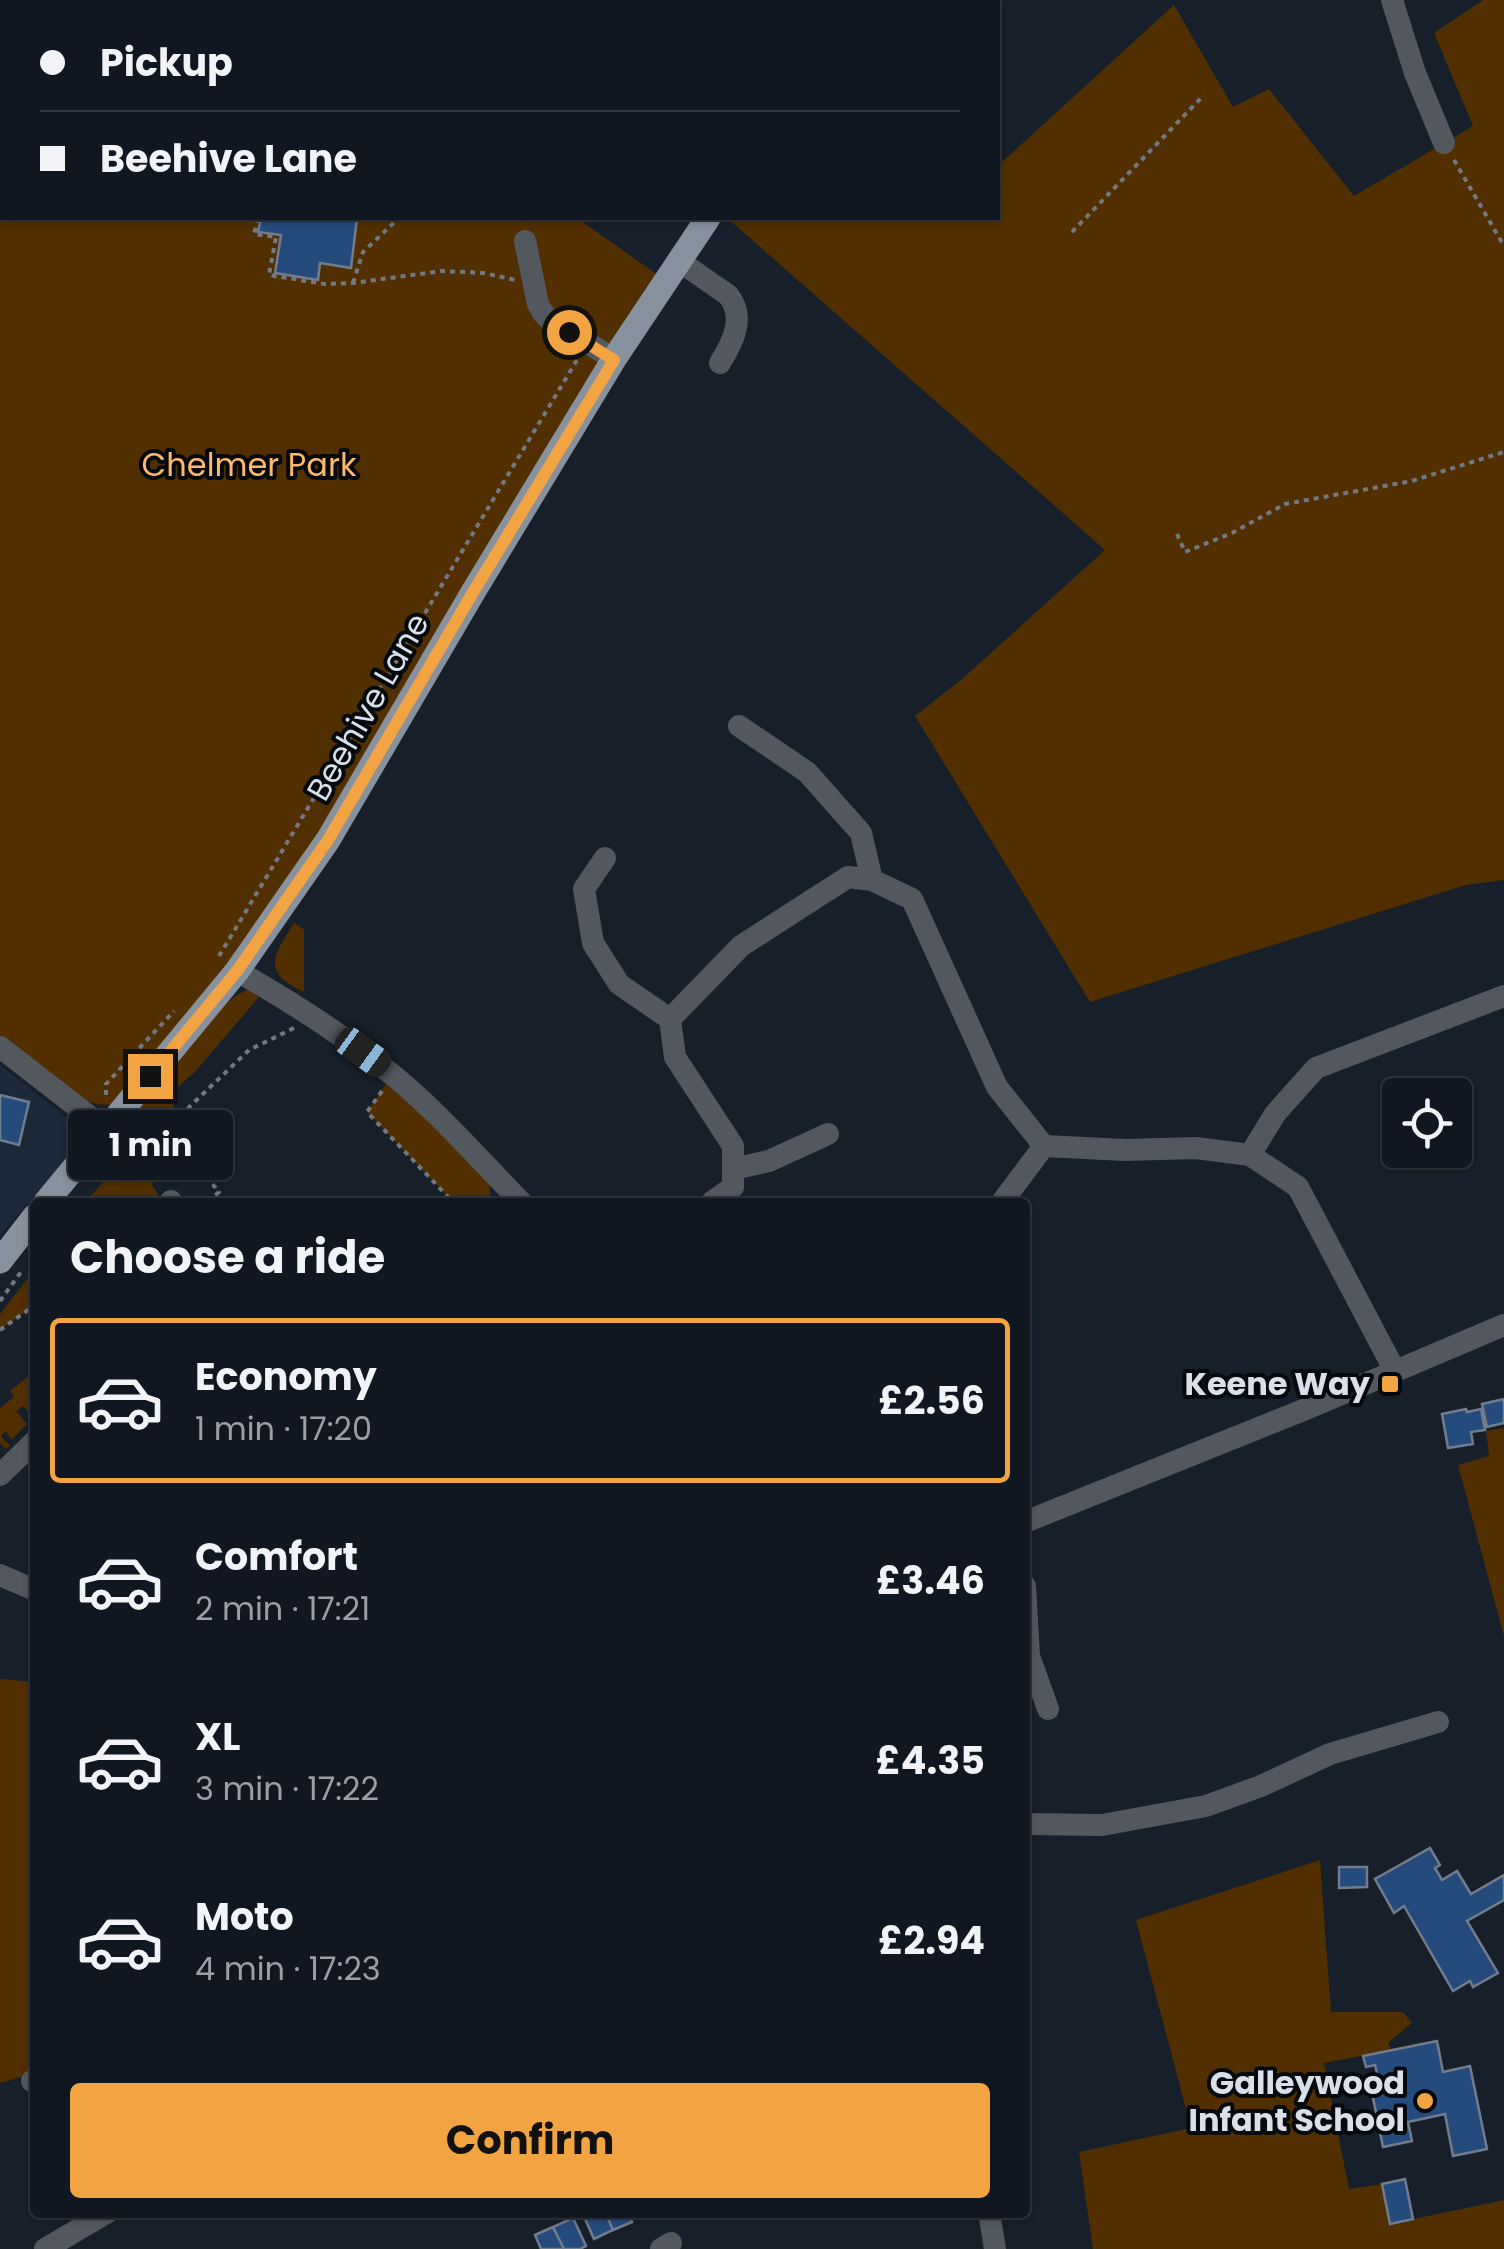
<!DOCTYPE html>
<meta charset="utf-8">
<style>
:root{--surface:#101720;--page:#1e242d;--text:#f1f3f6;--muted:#9c9fa5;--line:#30363e;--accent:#f3a442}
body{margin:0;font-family:Poppins,sans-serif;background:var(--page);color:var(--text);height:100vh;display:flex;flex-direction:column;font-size:38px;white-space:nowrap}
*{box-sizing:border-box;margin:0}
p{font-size:32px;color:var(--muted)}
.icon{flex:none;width:55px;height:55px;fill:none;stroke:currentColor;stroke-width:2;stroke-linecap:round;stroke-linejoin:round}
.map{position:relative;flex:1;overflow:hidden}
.panel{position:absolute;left:30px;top:1198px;width:1000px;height:1020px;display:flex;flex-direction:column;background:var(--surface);border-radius:10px;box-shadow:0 2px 8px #0004,0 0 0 2px var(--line)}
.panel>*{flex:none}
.banner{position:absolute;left:0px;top:0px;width:1000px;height:220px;box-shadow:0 2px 8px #0004,0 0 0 2px var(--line);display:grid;align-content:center;height:220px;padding:0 40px;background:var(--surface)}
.tools{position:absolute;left:1382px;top:1078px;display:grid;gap:20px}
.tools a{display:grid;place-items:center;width:90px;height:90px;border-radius:10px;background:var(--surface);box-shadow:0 2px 8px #0004,0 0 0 2px var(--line);font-size:50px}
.end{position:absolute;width:45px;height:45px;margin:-22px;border:12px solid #f3a442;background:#111;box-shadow:0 0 0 5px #111}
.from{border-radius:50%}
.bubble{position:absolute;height:70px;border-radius:10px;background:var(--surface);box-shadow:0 2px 8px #0004,0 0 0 2px var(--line);font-size:32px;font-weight:700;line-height:70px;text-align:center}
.car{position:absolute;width:30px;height:60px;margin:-30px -15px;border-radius:12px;box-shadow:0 0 8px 2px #0007;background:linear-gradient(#222 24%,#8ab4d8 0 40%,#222 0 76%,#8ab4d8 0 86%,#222 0)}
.banner b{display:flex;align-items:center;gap:35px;height:95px;font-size:38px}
.banner b+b{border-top:2px solid var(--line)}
.banner i{width:25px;height:25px;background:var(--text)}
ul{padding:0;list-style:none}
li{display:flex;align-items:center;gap:30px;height:165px;margin:0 20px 15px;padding:0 20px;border:5px solid transparent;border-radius:10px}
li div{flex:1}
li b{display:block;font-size:38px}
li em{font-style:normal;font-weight:700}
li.active{border-color:var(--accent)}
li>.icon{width:90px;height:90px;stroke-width:1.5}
h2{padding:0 40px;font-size:45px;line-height:120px}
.primary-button{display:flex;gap:20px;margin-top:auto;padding:20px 40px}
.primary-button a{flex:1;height:115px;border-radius:10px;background:var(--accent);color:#111;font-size:40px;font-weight:700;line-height:115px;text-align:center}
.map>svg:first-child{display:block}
.built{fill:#1c2939}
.green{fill:#512f00}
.building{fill:#254b7d;stroke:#727d8c;stroke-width:2.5}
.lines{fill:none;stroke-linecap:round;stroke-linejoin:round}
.path{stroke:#727983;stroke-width:4;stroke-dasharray:5 5;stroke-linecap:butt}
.minor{stroke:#53585e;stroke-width:22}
.major{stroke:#88919e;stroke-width:25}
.route{stroke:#f3a442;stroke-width:12}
.poi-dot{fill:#f3a442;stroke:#05080d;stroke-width:4}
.labels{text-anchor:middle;stroke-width:8;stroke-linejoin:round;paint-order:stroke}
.park-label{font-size:32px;fill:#feb96a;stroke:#05080d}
.street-label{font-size:32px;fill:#dae0e9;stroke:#05080d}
.poi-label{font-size:32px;font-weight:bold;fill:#dae0e9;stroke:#05080d;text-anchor:end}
</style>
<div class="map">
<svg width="1504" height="2249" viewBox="0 0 1504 2249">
<rect width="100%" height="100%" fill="#161f2a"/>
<path class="built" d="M0,1065L68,1119L74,1129L75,1142L71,1154L0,1235Z"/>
<path class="green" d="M0,0H711L709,2H2V218H577L658,275L318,835L247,939L115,1104C102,1106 93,1104 82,1099L0,1036Z
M1483,0H1504V880L1466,885L1090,1002L915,716L962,679L1105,550L727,218H998V160L1001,163L1174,5L1233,107L1269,89L1354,196L1473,126L1434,33Z
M294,923L304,929V992C260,972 274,955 294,923Z
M250,989L259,997L195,1072L167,1096L180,1115L164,1126L116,1146L113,1147L106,1142C139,1101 203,1006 250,989Z
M386,1084L415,1108L489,1181L491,1202H453L367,1112Z
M172,1136L186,1154L156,1177L152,1185L159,1196L152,1202H85L112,1173L126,1165L139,1164Z
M35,1269V1305L0,1330V1314Z
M30,1375L35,1382V1419L23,1406L16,1411L27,1424L12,1439L6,1432L1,1436L10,1446L6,1449L0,1443V1408L14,1397L10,1391Z
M1504,1428V1636L1458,1465L1489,1456L1486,1431Z
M0,1679L35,1682V2073L0,2083Z
M1320,1860L1331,2012H1403L1412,2023L1388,2043L1392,2050L1324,2063L1349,2189L1382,2184L1390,2224L1504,2200V2249H1093L1079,2152L1191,2128L1136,1920Z"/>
<path class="building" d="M261,218H357L351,268L320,263L318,280L275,273L281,235L258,232Z
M0,1095L29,1102L19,1145L0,1140Z
M1504,1399V1423L1487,1427L1482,1404Z
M1466,1409L1467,1412L1481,1409L1485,1430L1471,1432L1473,1444L1448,1448L1442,1414Z
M1430,1848L1440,1865L1435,1868L1442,1880L1457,1871L1471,1894L1504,1875V1900L1467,1921L1498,1973L1473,1987L1470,1981L1453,1991L1404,1906L1394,1913L1375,1879Z
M1339,1867H1367V1887L1339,1888Z
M1437,2041L1443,2072L1470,2066L1487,2149L1453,2156L1445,2114L1408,2122L1412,2141L1383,2147L1371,2088L1380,2086L1375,2065L1366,2067L1363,2056Z
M1405,2179L1413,2219L1390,2224L1382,2184Z
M582,2212H605L613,2230L594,2239Z
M605,2212H628L632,2222L613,2230Z
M573,2218L586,2246L580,2249H564L553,2227Z
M553,2227L564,2249H541L535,2235Z"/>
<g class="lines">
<path class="path" d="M233,0V2
M437,0V2
M499,0L500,2
M0,87H2
M1454,160L1504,246
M258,218L254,234L276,237L269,275L325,284L353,283L442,271L484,273L515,280
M1072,232L1204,95
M353,283L363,252L399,218
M1177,534L1185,552L1232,533L1285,504L1412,481L1504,452
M219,956L577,360
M382,1091L367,1112L453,1202
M106,1095V1084L174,1011
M123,1143L164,1126
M208,1202L219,1192L164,1126L183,1113L249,1050L294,1028
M0,1301L21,1272
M0,1330L35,1305"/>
<path class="minor" d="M1392,0L1415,73L1444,143
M525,241L538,304L543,313L551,321L614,359
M679,261L728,295C746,317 733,342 720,363
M739,726L807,772L861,833L872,880L912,899L997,1087L1044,1146L1125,1150L1196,1148L1250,1155L1298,1187L1395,1371
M605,858L584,889L593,943L619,984L670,1019L675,1057L733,1146V1187L712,1202
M237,971C288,1000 337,1031 384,1068C434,1107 477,1157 521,1202
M670,1019L741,946L848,877L872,880
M0,1047L107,1130
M1250,1155L1275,1114L1316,1068L1504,996
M733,1169L769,1161L828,1134
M170,1202L171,1201
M1002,1202L1044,1146
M0,1475L35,1441
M1025,1522L1306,1409L1504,1325
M0,1575L35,1590
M1025,1586L1029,1656L1048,1709
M1025,1824L1102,1825L1206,1806L1261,1786L1330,1754L1438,1722
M32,2081H35
M989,2212L995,2249
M45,2249L108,2212
M661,2249L671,2243"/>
<path class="major" d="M849,2L851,0
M46,1202L237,971L328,840L472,594L614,359L708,218
M0,1261L35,1216"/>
</g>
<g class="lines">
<path class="route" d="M150,1076L237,971L328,840L472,594L614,360L569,332"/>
</g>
<g class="poi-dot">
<rect x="1380" y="1374" width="20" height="20" rx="5"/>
<circle cx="1425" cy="2101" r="10"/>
</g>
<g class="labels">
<g class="park-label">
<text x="249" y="476">Chelmer Park</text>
</g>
<g class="street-label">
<text transform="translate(368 707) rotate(-60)" y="11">Beehive Lane</text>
</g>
<g class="poi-label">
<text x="1370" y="1395">Keene Way</text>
<text x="1405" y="2094">Galleywood<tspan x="1405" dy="37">Infant School</tspan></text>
</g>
</g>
</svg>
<div class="tools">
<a><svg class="icon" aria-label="locate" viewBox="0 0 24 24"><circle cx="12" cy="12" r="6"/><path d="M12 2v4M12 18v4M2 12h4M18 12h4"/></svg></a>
</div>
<i class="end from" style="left:569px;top:332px"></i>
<i class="end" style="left:150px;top:1076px"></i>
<div class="bubble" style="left:68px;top:1110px;width:165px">1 min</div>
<i class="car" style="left:363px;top:1052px;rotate:126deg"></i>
<div class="banner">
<b><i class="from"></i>Pickup</b>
<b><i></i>Beehive Lane</b>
</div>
<section class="panel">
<h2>Choose a ride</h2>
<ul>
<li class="active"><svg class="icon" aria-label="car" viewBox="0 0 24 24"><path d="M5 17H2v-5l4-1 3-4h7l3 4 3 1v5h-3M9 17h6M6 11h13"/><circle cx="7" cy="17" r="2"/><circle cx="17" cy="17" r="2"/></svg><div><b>Economy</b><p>1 min · 17:20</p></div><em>£2.56</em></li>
<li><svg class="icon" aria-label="car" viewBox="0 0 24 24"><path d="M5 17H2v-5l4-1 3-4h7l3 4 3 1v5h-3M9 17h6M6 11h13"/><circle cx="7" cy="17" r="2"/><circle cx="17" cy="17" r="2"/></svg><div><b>Comfort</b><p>2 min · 17:21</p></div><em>£3.46</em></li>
<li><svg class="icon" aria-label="car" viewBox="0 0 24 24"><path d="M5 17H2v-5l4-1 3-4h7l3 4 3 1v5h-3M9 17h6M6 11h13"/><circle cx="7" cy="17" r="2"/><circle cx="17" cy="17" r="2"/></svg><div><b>XL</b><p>3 min · 17:22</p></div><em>£4.35</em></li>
<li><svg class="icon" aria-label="car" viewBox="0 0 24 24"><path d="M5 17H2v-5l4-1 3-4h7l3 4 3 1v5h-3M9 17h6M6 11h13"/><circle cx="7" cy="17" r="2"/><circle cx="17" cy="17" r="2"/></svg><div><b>Moto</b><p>4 min · 17:23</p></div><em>£2.94</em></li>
</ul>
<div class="primary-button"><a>Confirm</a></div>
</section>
</div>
